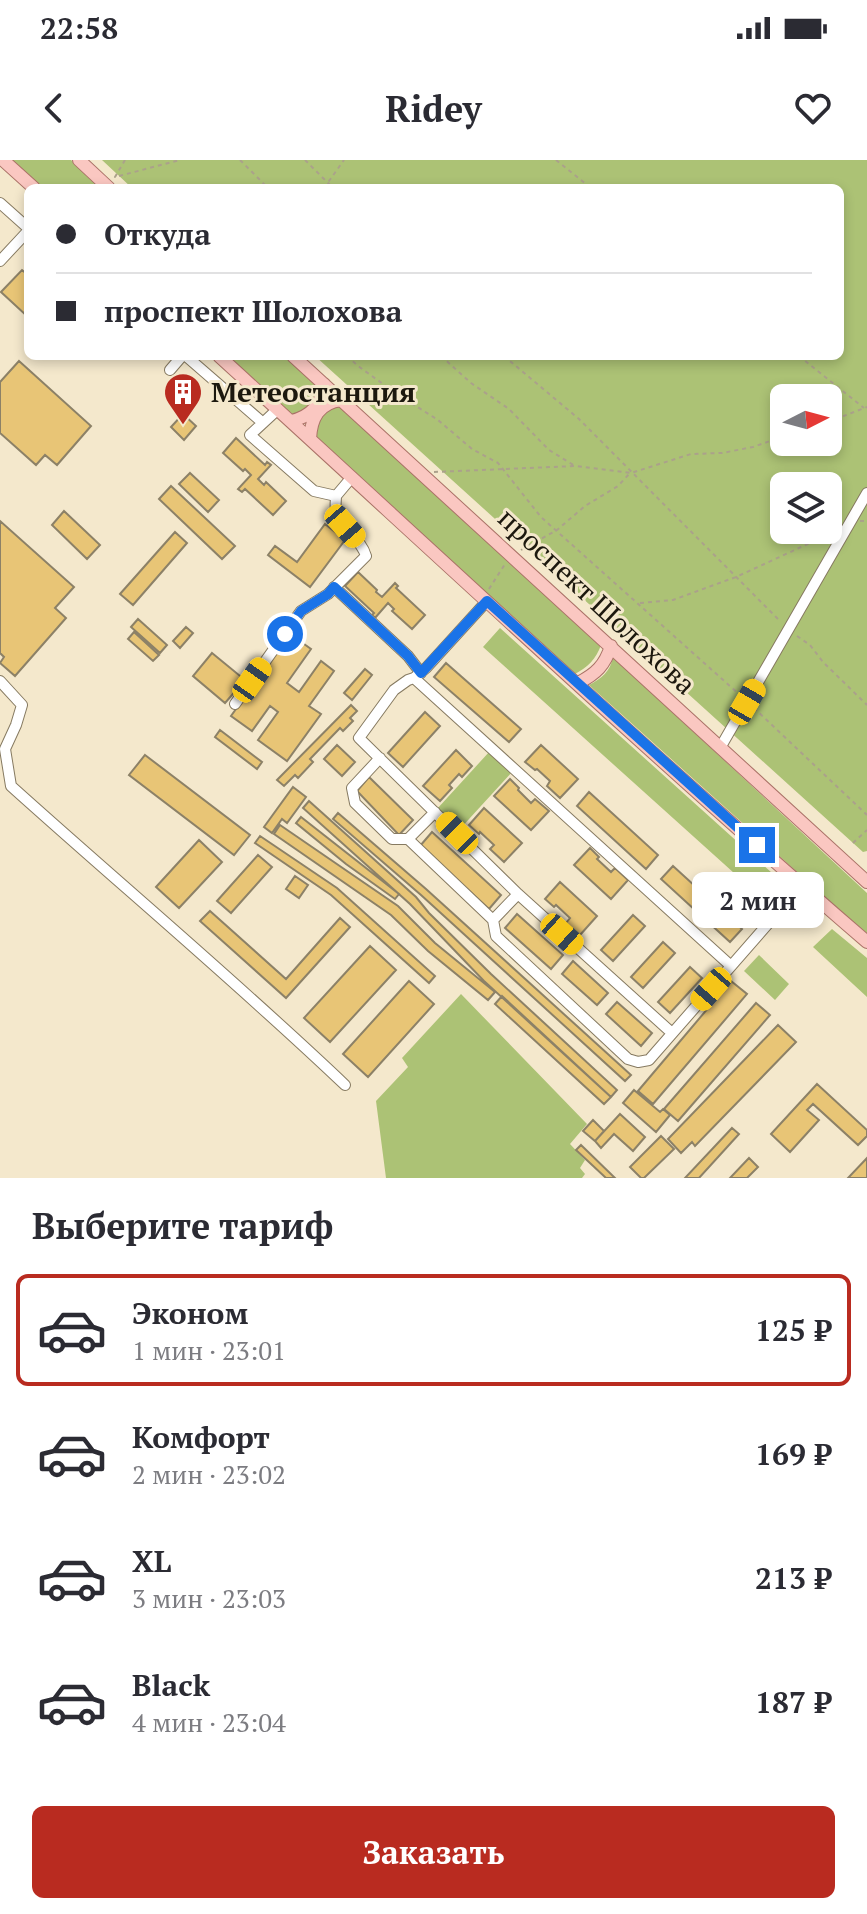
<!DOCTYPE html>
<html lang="ru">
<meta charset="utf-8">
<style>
:root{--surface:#fff;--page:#f7f7f7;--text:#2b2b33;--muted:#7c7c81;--line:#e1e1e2;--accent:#b92b20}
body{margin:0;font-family:"PT Serif",serif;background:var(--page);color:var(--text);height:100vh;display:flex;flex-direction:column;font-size:30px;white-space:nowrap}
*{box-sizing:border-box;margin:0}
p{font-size:26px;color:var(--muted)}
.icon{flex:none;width:44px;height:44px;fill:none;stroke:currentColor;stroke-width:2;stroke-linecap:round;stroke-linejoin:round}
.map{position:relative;height:1018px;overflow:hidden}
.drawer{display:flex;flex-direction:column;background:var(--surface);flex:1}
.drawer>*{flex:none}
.guide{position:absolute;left:24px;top:24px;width:820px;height:176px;border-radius:12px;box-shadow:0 4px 12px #0003;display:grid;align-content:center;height:176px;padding:0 32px;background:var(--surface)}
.needle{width:52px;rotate:84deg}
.controls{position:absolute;left:770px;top:224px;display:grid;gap:16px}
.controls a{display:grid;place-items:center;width:72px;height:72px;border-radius:12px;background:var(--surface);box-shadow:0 4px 12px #0003;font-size:40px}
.end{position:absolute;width:36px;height:36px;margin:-18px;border:10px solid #1a73e8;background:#fff;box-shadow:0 0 0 4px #fff}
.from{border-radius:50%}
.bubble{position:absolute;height:56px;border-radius:12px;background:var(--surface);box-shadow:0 4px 12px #0003;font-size:26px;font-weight:700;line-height:56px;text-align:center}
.car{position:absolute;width:24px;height:48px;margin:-24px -12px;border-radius:10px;box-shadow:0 0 6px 2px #0007;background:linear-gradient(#f5c518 24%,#345 0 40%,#f5c518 0 76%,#345 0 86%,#f5c518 0)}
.guide b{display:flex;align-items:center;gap:28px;height:76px;font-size:30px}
.guide b+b{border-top:2px solid var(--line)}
.guide i{width:20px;height:20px;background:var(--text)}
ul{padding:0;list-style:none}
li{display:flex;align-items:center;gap:24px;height:112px;margin:0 16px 12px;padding:0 16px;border:4px solid transparent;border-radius:12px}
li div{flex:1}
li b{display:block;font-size:30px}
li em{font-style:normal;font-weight:700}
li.selected{border-color:var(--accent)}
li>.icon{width:72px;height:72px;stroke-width:1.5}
h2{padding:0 32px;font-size:36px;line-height:96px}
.cta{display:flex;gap:16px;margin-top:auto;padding:16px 32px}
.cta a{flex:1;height:92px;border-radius:12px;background:var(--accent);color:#fff;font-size:32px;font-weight:700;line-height:92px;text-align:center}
.status{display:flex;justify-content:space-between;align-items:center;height:56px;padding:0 40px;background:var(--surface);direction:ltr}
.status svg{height:22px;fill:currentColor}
header{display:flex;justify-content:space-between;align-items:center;height:104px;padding:0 32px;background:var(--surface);font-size:36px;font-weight:700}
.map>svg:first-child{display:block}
.green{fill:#acc275;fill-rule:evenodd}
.building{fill:#e8c576;stroke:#8c8167;stroke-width:2}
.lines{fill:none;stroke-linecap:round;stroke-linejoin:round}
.minor-casing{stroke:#867a61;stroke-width:12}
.major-casing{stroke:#aa7267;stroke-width:14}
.path{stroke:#aba18b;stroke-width:2;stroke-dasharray:4 4;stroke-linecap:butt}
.minor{stroke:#fff;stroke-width:10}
.major{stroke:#fac7c1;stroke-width:12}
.route{stroke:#1a73e8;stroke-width:10}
.labels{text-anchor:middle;stroke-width:6;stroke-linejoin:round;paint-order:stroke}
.poi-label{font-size:28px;font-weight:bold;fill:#1c180e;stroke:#f4e8cc;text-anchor:start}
.street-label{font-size:28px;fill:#1c180e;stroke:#f4e8cc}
</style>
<div class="status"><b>22:58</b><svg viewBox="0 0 49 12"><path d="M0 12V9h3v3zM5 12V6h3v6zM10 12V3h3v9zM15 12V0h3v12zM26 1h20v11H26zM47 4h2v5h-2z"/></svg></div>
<header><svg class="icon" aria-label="back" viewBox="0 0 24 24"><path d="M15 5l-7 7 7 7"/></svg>Ridey<svg class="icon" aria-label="heart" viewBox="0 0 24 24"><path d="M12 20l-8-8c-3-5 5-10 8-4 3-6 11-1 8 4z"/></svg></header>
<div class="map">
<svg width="867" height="1018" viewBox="0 0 867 1018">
<rect width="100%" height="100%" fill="#f4e8cc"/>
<path class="green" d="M12,0H71L102,28H42Z
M102,0H867V691L863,692L315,196H840V28H132ZM784,238H828V282H784ZM784,326H828V370H784Z
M226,196H286L319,227L314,243L293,257Z
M340,245L601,485C596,499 588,507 575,514L315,277C319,256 320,254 340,245Z
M500,468L791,730L774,749L483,487Z
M613,497L867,733V775L589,525C602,518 610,512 613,497Z
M490,591L512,612L459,670L437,649Z
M832,769L867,798V837L813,787Z
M759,795L789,824L775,840L744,811Z
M461,834L587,964L570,984L585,1000L580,1008L585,1014L582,1018H386L376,941L408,907L402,898Z"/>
<path class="building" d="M22,110L28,115V157L1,132Z
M19,201L91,266L57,305L45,295L36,305L0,273V222Z
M183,254L196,266L184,280L171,267Z
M236,278L265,305L267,302L271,305L258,319L264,325L266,322L286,341L273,355L245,329L242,332L238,329L251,315L245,309L243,311L223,293Z
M190,313L219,340L208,352L179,324Z
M171,326L235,386L222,399L159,339Z
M64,351L100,385L87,399L52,365Z
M0,361L74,427L55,448L66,458L15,516L0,503L4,497L0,493Z
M325,364L345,380L310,427L268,395L275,386L297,402Z
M175,372L187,383L133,445L120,434Z
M358,412L377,430L376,432L382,437L395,423L398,426L396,428L425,455L412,469L392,451L394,449L388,443L375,458L372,455L374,453L345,426Z
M138,459L167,485L160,493L131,467Z
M186,467L193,473L180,488L173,481Z
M134,472L159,495L153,501L128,479Z
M290,474L311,489L287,523L299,532L321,501L334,511L309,546L321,554L287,601L258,580L278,552L270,546L252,571L231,556Z
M212,493L245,520L225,543L193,516Z
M446,503L521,569L509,582L434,517Z
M365,509L372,515L352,540L344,533Z
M351,545L357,551L350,558L353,561L343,571L340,568L310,599L313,602L298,618L295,615L284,626L277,620Z
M425,552L440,566L403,607L388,593Z
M220,570L262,602L257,609L215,577Z
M337,585L355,602L342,616L324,599Z
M541,585L578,619L560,638L547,626L550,621L537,609L535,610L525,602Z
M456,590L472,606L462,617L459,614L449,625L452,628L440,641L423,626Z
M145,595L250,675L234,695L129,615Z
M369,617L413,660L399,675L357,631Z
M510,619L519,628L518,630L531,643L535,639L549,651L531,670L494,636Z
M293,627L306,637L287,663L282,659L272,673L264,667Z
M589,632L658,695L646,709L577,646Z
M309,641L416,737L429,753L491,814L617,930L611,937L484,821L410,744L303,648Z
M484,648L522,683L504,702L490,689L494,685L480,672L479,674L469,665Z
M338,653L426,729L631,915L625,921L421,735L333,659Z
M301,657L399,734L395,739L346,704L296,663Z
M280,665L398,746L435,783L495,832L488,840L428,791L391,755L274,674Z
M432,672L501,735L489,749L420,686Z
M260,676L337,728L435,816L429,823L331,735L255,683Z
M199,680L222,702L179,748L156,727Z
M590,688L599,697L597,699L611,712L615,708L628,720L611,739L574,705Z
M258,695L272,707L231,753L217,741Z
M673,706L742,769L730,782L661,719Z
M295,716L308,725L299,738L286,729Z
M560,722L597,756L580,775L566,763L570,758L556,745L554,747L545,739Z
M210,751L286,819L340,758L350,767L286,838L200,761Z
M517,754L563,795L551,809L505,768Z
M633,755L645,766L613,801L601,790Z
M663,782L675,793L643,828L631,817Z
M370,786L396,810L330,882L304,858Z
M573,801L608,833L597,845L562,814Z
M690,807L702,818L670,853L658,842Z
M409,821L434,844L368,917L343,894Z
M731,821L747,834L653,944L638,931Z
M502,836L611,937L604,944L495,844Z
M617,842L652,873L641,886L606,854Z
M756,843L770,855L678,961L664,949Z
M778,865L796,882L695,986L692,982L681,993L668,979Z
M817,924L867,970V976L858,985L813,944L807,950L819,960L790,992L771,974Z
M634,930L660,952L663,949L670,955L656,972L623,943Z
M620,954L645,977L633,991L614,974L601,988L595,981Z
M593,960L604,971L595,981L583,971Z
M732,968L739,974L699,1018H685Z
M661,976L674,989L644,1018H641L630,1007Z
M581,985L615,1018H606L576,990Z
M749,998L758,1007L747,1018H730Z
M867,998V1018H848Z"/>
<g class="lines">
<g class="minor-casing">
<path id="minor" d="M0,43L28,68
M0,101L28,71
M186,196L262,262
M170,210L182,196
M278,249L250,275L314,331L336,336
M334,427L408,496L421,513
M487,441L426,508L414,518L408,520L394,530L359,578L518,734L672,873
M414,518L731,806
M0,521L22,545L16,565L5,589L11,626C122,726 237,822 345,925
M235,544L301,451L328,434L366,396C361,378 340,368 336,350C335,345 336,341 336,336L352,317
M720,588L867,333
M380,598L352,628L355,643L392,679H408L493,760L496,776L628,899L638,902L649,900L801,726
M408,679L435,652
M493,760L518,734"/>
</g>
<g class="major-casing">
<path id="major" d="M3,0L34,28
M79,0L109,28
M219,196C434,392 647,592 867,782
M293,196L867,722
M291,261C310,257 322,244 324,224
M310,279C311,258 319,243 341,240
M578,523C596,514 605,505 611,486"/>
</g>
<path class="path" d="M125,0L115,17L180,0
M240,0L268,28
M305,0L333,28
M556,0L591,28
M324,28L344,0
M347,196L358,206L397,234L438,260L472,289L498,303L541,357L741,536
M441,196L471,223L509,249L549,290L575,306
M504,196L579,259L780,461
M799,196L864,248
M828,262L867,247
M434,312L576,306L631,313L691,294L722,293L753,287L784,276
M860,361H867
M521,390L557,370L585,346L618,326L630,313
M489,429L505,404
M640,443L673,440L736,417L810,383L826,382
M797,476L810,485L823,502L867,545
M754,548L867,655
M853,683L867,670"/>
<use href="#minor" class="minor"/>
<use href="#major" class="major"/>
</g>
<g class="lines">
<path class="route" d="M285,474L301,451L328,434L334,427L408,496L421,513L487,441L757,685"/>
</g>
<defs>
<g id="building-pin" transform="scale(2)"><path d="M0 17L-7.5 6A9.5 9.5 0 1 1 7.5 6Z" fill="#b92b20" stroke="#f4e8cc"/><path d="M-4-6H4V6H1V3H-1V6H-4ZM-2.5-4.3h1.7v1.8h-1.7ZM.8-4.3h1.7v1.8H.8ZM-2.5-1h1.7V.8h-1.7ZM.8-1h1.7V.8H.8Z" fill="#fff"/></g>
</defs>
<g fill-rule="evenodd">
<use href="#building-pin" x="183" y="232"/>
</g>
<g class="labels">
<g class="poi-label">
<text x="211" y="242">Метеостанция</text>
</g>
<g class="street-label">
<text transform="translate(597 441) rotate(43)" y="10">проспект Шолохова</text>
</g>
</g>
</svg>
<div class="controls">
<a><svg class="needle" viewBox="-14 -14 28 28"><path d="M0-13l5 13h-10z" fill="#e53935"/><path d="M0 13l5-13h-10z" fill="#7c7c81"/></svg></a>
<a><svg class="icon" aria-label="layers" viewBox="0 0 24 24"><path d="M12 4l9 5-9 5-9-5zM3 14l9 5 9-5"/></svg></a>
</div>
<i class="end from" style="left:285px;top:474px"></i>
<i class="end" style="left:757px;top:685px"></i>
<div class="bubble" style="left:692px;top:712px;width:132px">2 мин</div>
<i class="car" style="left:345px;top:366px;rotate:139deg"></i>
<i class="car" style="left:252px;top:520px;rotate:35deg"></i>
<i class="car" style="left:747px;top:542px;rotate:30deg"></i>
<i class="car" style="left:457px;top:673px;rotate:315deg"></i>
<i class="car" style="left:562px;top:774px;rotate:132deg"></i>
<i class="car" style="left:711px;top:829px;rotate:221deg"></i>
<div class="guide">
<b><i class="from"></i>Откуда</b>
<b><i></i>проспект Шолохова</b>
</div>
</div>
<section class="drawer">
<h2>Выберите тариф</h2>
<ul>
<li class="selected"><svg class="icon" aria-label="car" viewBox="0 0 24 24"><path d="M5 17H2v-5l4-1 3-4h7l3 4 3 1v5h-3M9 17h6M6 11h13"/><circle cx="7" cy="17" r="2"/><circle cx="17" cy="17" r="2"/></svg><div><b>Эконом</b><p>1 мин · 23:01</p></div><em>125 ₽</em></li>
<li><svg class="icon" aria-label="car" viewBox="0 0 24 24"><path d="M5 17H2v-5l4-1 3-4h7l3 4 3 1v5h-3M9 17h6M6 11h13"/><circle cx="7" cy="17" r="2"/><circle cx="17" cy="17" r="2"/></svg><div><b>Комфорт</b><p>2 мин · 23:02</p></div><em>169 ₽</em></li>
<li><svg class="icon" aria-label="car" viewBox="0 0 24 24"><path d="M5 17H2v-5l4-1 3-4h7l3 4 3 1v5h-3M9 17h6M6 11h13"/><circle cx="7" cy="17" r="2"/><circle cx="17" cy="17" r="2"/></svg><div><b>XL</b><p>3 мин · 23:03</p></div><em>213 ₽</em></li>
<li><svg class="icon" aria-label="car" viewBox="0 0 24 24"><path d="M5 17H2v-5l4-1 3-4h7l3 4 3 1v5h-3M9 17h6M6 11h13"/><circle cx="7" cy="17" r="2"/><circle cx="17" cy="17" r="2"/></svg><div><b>Black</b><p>4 мин · 23:04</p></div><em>187 ₽</em></li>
</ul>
<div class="cta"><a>Заказать</a></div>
</section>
